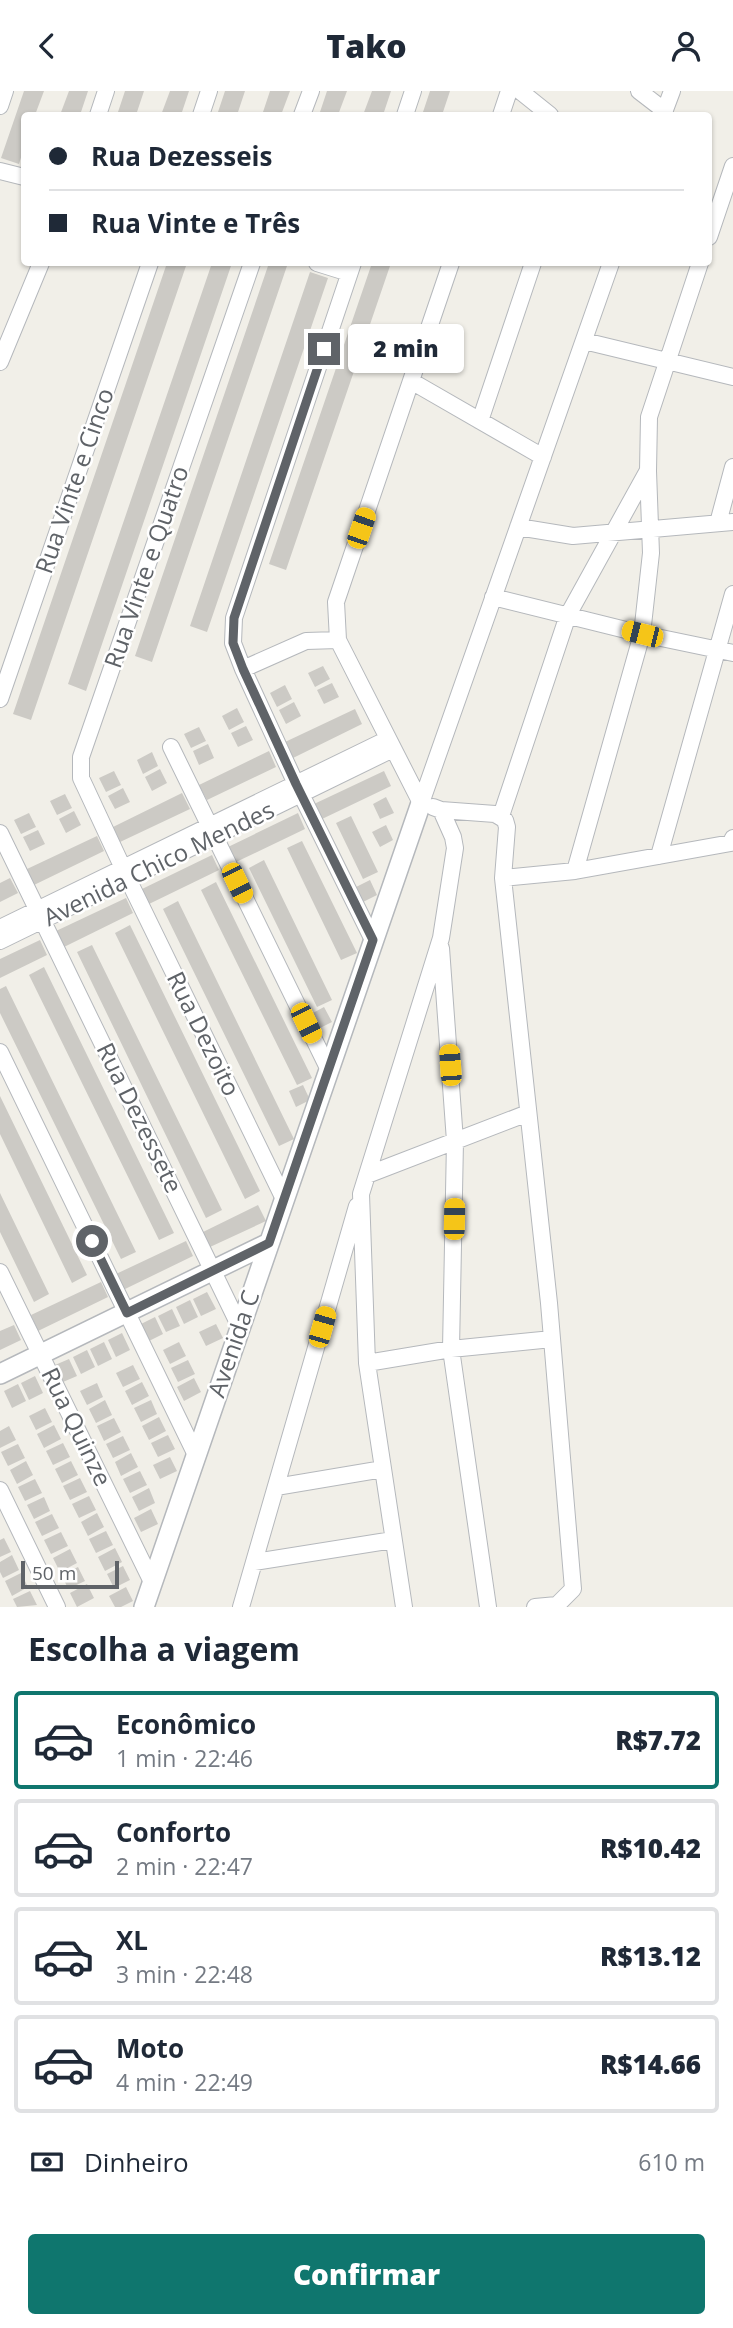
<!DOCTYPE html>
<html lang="pt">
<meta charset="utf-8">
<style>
:root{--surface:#fff;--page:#f2f2f3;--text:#1f2937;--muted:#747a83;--line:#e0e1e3;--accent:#0f766e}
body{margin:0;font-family:"Open Sans",sans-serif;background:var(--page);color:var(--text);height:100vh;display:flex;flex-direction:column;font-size:26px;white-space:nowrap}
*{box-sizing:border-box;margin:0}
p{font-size:23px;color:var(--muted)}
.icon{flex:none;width:38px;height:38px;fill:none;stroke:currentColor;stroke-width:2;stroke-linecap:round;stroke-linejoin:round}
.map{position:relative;height:1516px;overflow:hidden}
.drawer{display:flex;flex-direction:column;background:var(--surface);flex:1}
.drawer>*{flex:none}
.banner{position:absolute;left:21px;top:21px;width:691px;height:154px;border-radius:7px;box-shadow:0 2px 5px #0004;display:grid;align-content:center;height:154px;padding:0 28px;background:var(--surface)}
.scale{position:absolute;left:21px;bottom:18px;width:98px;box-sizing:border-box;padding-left:7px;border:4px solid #5f6368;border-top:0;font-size:19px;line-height:24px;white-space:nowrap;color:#5f6368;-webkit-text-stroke:5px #fff;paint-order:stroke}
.end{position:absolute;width:32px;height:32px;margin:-16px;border:9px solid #5f6368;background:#fff;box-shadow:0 0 0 4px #fff}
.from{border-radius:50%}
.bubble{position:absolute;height:49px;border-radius:7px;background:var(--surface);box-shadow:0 2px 5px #0004;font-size:23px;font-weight:800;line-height:49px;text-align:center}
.car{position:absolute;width:21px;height:42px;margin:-21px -10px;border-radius:9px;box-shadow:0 0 5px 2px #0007;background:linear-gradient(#f5c518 24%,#345 0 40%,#f5c518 0 76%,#345 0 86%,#f5c518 0)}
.banner b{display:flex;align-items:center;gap:24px;height:66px;font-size:26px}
.banner b+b{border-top:2px solid var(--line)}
.banner i{width:18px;height:18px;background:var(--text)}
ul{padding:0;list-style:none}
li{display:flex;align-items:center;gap:21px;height:98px;margin:0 14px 10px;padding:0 14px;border:4px solid var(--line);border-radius:7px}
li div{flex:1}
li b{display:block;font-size:26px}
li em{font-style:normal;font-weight:800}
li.selected{border-color:var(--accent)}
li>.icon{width:63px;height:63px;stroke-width:1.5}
h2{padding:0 28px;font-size:32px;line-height:84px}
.pay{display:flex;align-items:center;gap:18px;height:77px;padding:0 28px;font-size:26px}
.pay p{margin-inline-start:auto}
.action{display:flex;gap:14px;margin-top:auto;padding:14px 28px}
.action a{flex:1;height:80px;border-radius:7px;background:var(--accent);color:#fff;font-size:28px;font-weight:800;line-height:80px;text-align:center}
header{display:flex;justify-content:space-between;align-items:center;height:91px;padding:0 28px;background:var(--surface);font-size:32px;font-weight:800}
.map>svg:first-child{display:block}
.building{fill:#cccac5}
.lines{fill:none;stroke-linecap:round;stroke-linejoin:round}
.minor-casing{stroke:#b5b8bc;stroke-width:18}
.tertiary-casing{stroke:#b5b8bc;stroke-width:22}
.minor{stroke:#fff;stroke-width:16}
.tertiary{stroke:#fff;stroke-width:19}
.route{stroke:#5f6368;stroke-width:9}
.labels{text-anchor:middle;stroke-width:5;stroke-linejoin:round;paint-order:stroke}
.street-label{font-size:24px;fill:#5f6368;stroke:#fff}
</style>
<header><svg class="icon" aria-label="back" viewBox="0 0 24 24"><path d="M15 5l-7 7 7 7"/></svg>Tako<svg class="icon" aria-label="person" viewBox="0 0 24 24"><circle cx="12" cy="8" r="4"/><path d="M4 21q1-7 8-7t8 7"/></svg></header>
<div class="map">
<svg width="733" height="1516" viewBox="0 0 733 1516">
<rect width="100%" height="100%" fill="#f1efe8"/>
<path class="building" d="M24,0H44L35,24H24V57L19,73L1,67Z
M69,0H88L80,24H60Z
M125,0H144L136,24H117Z
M170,0H189L181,24H161Z
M225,0H245L237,24H217Z
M270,0H290L281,24H262Z
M327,0H347L338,24H319Z
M372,0H391L383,24H363Z
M430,0H450L442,24H422Z
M167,172H187L31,629L13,623Z
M212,172H232L86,600L68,593Z
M269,172H288L152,571L135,565Z
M372,172H391L286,479L269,473Z
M310,181L328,187L207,541L190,535Z
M323,575L330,588L315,596L308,582Z
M332,592L339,606L324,613L317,599Z
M285,594L292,608L277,616L270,602Z
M294,611L301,625L286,633L279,619Z
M237,617L244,631L229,639L222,625Z
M355,618L362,633L293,667L285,651Z
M246,635L253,649L238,656L231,642Z
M199,636L206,650L191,657L184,643Z
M208,653L214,667L199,674L193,660Z
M269,660L276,676L207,709L199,694Z
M152,661L158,675L143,683L137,669Z
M160,678L167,692L152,700L145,686Z
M114,680L121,694L106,701L99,687Z
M384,680L391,695L322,728L314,713Z
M123,697L130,711L115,718L108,705Z
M182,702L190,718L120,751L113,736Z
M65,703L72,717L57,724L50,710Z
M386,706L394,722L380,728L373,713Z
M74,720L81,734L66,742L59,728Z
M29,722L36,736L21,743L14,729Z
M298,722L305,738L236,771L228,756Z
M351,725L378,781L363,788L336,732Z
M386,734L393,749L380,756L372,741Z
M38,739L45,753L30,760L23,746Z
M97,745L104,760L34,794L27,778Z
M302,750L357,862L341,869L287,757Z
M212,764L219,779L149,813L142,798Z
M264,769L332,909L317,916L249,777Z
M10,787L18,802L0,811V792Z
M370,789L377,804L363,811L356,796Z
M216,791L312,987L297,994L201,799Z
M126,807L133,822L64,856L56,840Z
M178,810L294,1048L279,1055L163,818Z
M130,834L260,1100L245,1108L115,842Z
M40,849L47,864L0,887V868Z
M92,854L222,1119L206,1127L77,861Z
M44,876L174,1142L159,1149L29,884Z
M6,895L136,1161L121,1168L0,922V898Z
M324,916L332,931L318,938L311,923Z
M303,994L310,1009L296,1016L289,1000Z
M0,1005L87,1184L72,1192L0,1043Z
M0,1102L49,1203L34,1211L0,1141Z
M258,1114L266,1130L210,1156L203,1141Z
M186,1150L193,1165L123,1199L116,1183Z
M101,1191L108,1206L38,1240L31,1224Z
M207,1201L216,1218L201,1225L193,1208Z
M190,1209L198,1226L184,1233L176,1216Z
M172,1218L180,1235L166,1241L158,1225Z
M155,1226L163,1243L149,1250L141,1233Z
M216,1233L223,1247L206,1255L199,1241Z
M14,1234L21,1249L0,1259V1240Z
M122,1242L130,1259L116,1266L108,1249Z
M104,1251L112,1268L98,1275L90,1258Z
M179,1251L186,1265L170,1273L163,1259Z
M87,1259L95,1276L81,1283L73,1266Z
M69,1268L77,1285L63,1291L55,1274Z
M188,1269L195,1283L178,1291L171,1277Z
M133,1274L140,1288L123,1296L116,1282Z
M35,1285L43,1302L29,1309L21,1292Z
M194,1287L201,1301L184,1310L177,1296Z
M142,1291L149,1305L132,1314L125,1300Z
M97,1292L103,1306L87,1314L80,1300Z
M18,1293L26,1310L12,1317L4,1300Z
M105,1309L112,1324L96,1332L89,1318Z
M151,1309L157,1323L141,1331L134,1317Z
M45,1317L52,1331L36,1339L29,1325Z
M159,1326L166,1340L149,1349L142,1335Z
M114,1327L121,1341L104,1350L97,1335Z
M54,1334L61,1348L44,1357L37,1343Z
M9,1335L16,1349L0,1357V1340Z
M168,1344L175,1358L158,1366L151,1352Z
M123,1345L130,1359L113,1367L106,1353Z
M63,1352L70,1366L53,1374L46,1360Z
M18,1353L25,1367L8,1375L1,1361Z
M131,1362L138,1376L121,1385L115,1371Z
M170,1366L177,1380L160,1388L153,1374Z
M26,1370L33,1384L17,1393L10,1379Z
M71,1370L78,1384L62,1392L55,1378Z
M140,1380L147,1394L130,1402L123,1388Z
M80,1387L87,1401L70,1409L63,1395Z
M35,1388L42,1402L25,1410L18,1396Z
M149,1397L155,1412L139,1420L132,1406Z
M89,1405L96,1419L79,1427L72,1413Z
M44,1406L50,1420L34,1428L27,1414Z
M151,1418L158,1433L141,1441L134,1427Z
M97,1422L104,1436L88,1445L81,1431Z
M52,1423L59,1437L42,1445L35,1431Z
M106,1440L113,1454L96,1462L89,1448Z
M61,1441L68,1455L51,1463L44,1449Z
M4,1447L11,1461L0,1466V1449Z
M115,1457L122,1471L105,1480L98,1466Z
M70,1458L77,1472L60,1481L53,1467Z
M12,1464L19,1479L3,1487L0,1481V1471Z
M123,1475L130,1489L114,1497L107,1483Z
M78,1476L85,1490L68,1498L62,1484Z
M21,1482L28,1496L12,1505L5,1490Z
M87,1493L94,1507L77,1516L70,1502Z
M126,1496L133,1510L121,1516H115L109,1505Z
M30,1500L37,1514L17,1516L13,1508Z"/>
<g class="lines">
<g class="minor-casing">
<path id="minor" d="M520,0L550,24
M639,0L665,20
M0,15L5,0
M98,24L106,0
M201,24L209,0
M302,24L311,0
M405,24L413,0
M501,24L509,0
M663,24L672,0
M0,80L24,86
M709,146L733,75
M252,172L81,666V687L128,788L284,1108
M317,172L349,182
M353,172L234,527L233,552L243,578L296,693L373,849
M584,250L733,286
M0,271L41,172
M411,290L543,366
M480,330L533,172
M718,432L733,376
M518,436L573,445L733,431
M493,506L642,543L733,562
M243,578L306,550L338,549
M0,608L150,172
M171,656L329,979
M421,712L338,549L336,511L451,172
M421,712L611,172
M441,719L495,723L505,729L507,736L503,787L549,1212L573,1498L557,1514L535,1516
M501,725L568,524L647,381
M0,742L240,1236
M659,765L733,503
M575,780L642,543L651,462L648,380L649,326L700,172
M503,787L575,780L731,752L733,747
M0,837L388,648
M0,850L393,658
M441,857L455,1050L451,1258L488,1516
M0,961L196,1364
M367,1084L528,1022
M0,1181L152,1491
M367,1272L451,1258L552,1248
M276,1396L383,1378
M0,1399L57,1516
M254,1471L393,1449
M241,1516L357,1115
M404,1516L367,1272L361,1103L441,847L455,757L453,746L441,719L433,716"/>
</g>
<g class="tertiary-casing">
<path id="tertiary" d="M0,1283L269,1152
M144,1516L421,712"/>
</g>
<use href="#minor" class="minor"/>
<use href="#tertiary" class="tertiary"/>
</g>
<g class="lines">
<path class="route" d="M92,1150L127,1222L269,1152L373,849L296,693L243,578L233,552L234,527L324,258"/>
</g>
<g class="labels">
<g class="street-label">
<text transform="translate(75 390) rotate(-71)" y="8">Rua Vinte e Cinco</text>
<text transform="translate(147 476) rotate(-71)" y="8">Rua Vinte e Quatro</text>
<text transform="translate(159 773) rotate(-26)" y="8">Avenida Chico Mendes</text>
<text transform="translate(203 943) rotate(64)" y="8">Rua Dezoito</text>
<text transform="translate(139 1027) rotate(64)" y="8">Rua Dezessete</text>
<text transform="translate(234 1253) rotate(-71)" y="8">Avenida C</text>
<text transform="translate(76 1336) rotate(64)" y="8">Rua Quinze</text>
</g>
</g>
</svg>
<div class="scale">50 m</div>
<i class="end from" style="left:92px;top:1150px"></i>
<i class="end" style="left:324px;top:258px"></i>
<div class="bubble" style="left:348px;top:233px;width:116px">2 min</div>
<i class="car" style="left:361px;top:437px;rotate:19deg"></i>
<i class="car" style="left:642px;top:543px;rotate:284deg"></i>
<i class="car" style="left:237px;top:792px;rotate:154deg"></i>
<i class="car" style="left:306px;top:932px;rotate:154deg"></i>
<i class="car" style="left:450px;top:974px;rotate:356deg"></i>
<i class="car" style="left:454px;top:1128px;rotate:1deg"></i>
<i class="car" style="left:322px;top:1236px;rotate:16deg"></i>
<div class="banner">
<b><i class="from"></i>Rua Dezesseis</b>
<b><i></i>Rua Vinte e Três</b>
</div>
</div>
<section class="drawer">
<h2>Escolha a viagem</h2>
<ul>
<li class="selected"><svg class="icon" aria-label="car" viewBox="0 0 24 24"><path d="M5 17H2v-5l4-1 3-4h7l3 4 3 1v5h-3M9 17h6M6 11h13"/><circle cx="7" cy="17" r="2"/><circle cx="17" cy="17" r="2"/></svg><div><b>Econômico</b><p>1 min · 22:46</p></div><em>R$7.72</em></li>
<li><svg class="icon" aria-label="car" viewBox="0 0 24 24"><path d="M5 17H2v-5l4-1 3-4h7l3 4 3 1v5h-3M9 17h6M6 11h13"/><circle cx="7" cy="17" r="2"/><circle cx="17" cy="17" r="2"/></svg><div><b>Conforto</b><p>2 min · 22:47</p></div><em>R$10.42</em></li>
<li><svg class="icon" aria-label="car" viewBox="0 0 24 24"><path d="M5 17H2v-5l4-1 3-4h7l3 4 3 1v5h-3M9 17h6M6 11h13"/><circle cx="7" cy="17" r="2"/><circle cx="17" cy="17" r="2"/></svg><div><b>XL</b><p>3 min · 22:48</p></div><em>R$13.12</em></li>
<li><svg class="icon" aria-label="car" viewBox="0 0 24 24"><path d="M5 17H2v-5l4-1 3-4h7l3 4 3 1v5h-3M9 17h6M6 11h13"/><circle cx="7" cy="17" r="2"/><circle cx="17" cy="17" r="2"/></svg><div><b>Moto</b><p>4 min · 22:49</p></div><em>R$14.66</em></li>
</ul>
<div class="pay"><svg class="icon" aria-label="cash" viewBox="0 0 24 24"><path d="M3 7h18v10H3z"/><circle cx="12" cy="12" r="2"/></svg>Dinheiro<p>610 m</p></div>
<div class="action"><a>Confirmar</a></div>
</section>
